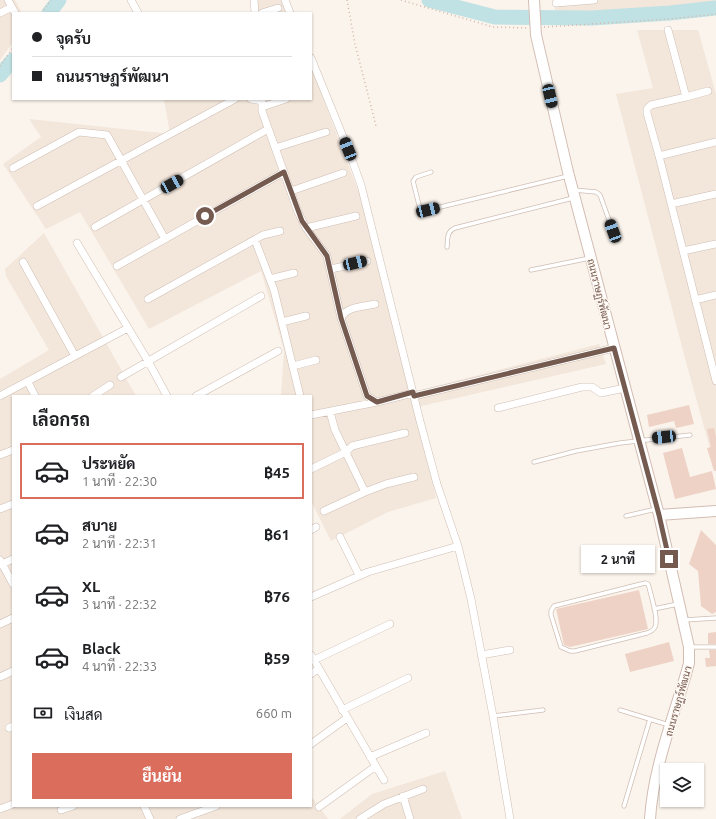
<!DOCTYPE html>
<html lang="th">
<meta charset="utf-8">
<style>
:root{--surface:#fff;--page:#f6f6f6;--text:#202124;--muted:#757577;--line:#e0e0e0;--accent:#db6d5c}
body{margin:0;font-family:Ubuntu,Sarabun,sans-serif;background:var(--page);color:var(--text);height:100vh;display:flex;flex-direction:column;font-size:15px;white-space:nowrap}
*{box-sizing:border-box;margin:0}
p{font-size:13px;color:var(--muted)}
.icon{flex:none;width:22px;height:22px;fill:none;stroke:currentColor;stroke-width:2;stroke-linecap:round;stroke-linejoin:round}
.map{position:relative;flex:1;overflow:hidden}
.panel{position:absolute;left:12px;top:395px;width:300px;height:412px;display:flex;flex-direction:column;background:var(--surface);border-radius:0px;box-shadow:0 1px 3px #0004}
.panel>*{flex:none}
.hud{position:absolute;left:12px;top:12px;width:300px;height:88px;border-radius:0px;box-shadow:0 1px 3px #0004;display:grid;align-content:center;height:88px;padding:0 20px;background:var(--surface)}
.fabs{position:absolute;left:660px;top:763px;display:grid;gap:8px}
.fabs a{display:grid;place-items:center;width:44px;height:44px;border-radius:0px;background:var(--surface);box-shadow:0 1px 3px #0004;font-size:20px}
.end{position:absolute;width:18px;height:18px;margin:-9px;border:5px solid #755a50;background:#fff;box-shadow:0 0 0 2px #fff}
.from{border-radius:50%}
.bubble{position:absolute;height:28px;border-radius:0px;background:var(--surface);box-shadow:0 1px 3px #0004;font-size:13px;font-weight:700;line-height:28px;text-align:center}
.car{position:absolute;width:12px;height:24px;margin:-12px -6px;border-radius:5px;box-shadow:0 0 3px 1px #0007;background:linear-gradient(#222 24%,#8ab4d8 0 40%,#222 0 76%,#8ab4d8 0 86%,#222 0)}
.hud b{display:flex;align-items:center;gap:14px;height:38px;font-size:15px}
.hud b+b{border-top:1px solid var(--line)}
.hud i{width:10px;height:10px;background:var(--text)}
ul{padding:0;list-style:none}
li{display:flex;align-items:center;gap:12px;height:56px;margin:0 8px 6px;padding:0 12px;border:2px solid transparent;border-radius:0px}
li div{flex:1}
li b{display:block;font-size:15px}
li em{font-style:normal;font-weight:700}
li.selected{border-color:var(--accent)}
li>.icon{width:36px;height:36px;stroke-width:1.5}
h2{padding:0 20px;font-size:18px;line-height:48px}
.pay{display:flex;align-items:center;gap:10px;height:44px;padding:0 20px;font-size:15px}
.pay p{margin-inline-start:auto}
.button{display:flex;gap:8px;margin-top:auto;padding:8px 20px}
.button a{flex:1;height:46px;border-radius:0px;background:var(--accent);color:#fff;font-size:16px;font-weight:700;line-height:46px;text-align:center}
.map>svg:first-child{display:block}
.residential{fill:#f3e6db}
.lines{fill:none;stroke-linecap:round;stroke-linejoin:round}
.river{stroke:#c1e2e4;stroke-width:15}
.building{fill:#efd2c6}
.lane-casing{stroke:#cfbeb4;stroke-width:5}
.street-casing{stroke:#cfbeb4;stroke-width:8}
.secondary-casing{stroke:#d2bdb2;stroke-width:12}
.path{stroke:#d4b5a8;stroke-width:1.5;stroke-dasharray:1 3;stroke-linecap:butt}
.lane{stroke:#fff;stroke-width:3.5}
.street{stroke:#fff;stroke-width:7}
.secondary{stroke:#fff;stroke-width:10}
.route{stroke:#755a50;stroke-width:5}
.labels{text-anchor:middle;stroke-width:3;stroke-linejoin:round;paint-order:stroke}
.street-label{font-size:10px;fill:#755a50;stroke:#fef8f3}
</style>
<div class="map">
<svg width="716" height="819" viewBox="0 0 716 819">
<rect width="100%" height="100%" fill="#fbf4ec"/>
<path class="residential" d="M0,0H15L22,13H13V42L0,60Z
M253,0H283L288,13H254Z
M555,0H716V3L555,14Z
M637,30H698L716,94V470L686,362L616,94L653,88Z
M311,67L359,193L413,392L599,344L606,364L417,407L436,498L388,512L331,541L311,501V396H281L284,350L261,271L149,329L80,212L46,229L3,164L41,137L29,119L170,134L164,99H311Z
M44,233L136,396H13V806H311V796L328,819H0V379L49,350L6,276L5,269Z
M445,771L462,819H340L372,794Z"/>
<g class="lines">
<path class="river" d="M429,0L495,17L592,18L670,13L716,8
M49,13L59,0
M0,75L13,60"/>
</g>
<path class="building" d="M689,405L694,424L676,428L674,421L649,427L647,415Z
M714,428L716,437V471H714L707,448L711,447L707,429Z
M682,448L690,477L712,471L716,489L675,499L663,453Z
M701,530L716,545V612L712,614L701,606L698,571L689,564Z
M639,590L648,629L570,647L564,645L556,609Z
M716,632V644H708V633Z
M669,642L674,661L630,672L625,654Z
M709,650H716V666L706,667L705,658H710Z"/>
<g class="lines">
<g class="lane-casing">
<path id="lane" d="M431,172L416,177L413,181L419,205L422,209L428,210L568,176
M574,190L596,192L600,195L613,231
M447,247C448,239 446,232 455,228L573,198
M531,270L590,258
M534,462L576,451L620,443L690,435
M626,516L656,509
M645,583L648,584L649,587C651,596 659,619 655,627C653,631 650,632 647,633L575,651H570L561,647L551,615V611L554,606Z
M654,609L678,604
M684,620L716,618
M690,647H716
M620,710L669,725
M493,716L543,710
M624,806L650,719"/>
</g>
<g class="street-casing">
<path id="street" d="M8,0L15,13
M131,0L138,13
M254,0L255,13
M285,0L290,13
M556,3L594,0
M0,13L12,7
M262,13L278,8
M668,30L686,97L651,105L647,109V113L659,156L716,381
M311,58L348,149L361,185L420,421L437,484L458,546L471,599L493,716L510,819
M686,97L708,91
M251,99L262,101
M262,99V111L298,212L306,228L327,256L341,318
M262,107L286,99
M275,148L326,132
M659,156L716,142
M13,168L79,132L107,135L165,239
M291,191L343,173
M671,204L716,194
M37,206L235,99
M95,227L268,129
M306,228L356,216
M255,240L274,290L300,396
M77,243L148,361L167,396
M683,251L716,244
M117,266L284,172
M331,269L367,261
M270,279L294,273
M148,299L263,235L280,231
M695,300L716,295
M375,304C363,307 347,306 341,318L367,396L377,402L413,393
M282,322L306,316
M75,356L128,328
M293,366L316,360
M121,377L261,296
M28,382L35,396
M0,396L75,356L23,262
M93,396L110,385
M196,396L278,351
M414,396L614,348
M498,408L582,387H592L601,393L625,388
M330,412L335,430L365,492
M311,415L377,402
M0,455L13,450
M311,469L346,452L352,446L405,433
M0,509L13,504
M324,511L365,492L386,484L414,477
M311,530L316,527
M340,537L359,575
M0,560L13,584
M0,565L13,559
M311,597L368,572L458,546
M0,624L13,618
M311,655L384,780
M481,655L510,650
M314,660L390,624
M311,674L318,669
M0,677L13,671
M342,710L408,678
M9,728L13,726
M311,744L347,718
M370,757L426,733
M403,796L410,819
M144,806L150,819
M319,807L376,766
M0,809L13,804
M61,810L73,806
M180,819L216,806
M360,819L384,804L423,789"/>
</g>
<g class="secondary-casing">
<path id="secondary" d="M534,0L536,35L568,172L659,515L689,647V663L686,674C672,721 653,770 650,819
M659,515L716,511"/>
</g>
<path class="path" d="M347,0L355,44L376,126
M401,0L493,27L527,28
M41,13L51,0
M544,27L669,19L716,14
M0,66L13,48"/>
<use href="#lane" class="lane"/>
<use href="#street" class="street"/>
<use href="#secondary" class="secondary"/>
</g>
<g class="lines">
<path class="route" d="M205,216L284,172L302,221L327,256L341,318L367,396L377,402L413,392L414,396L614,348L659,515L669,559"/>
</g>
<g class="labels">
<g class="street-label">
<text transform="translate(600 294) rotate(76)" y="4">ถนนราษฏร์พัฒนา</text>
<text transform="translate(678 701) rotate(-74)" y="4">ถนนราษฏร์พัฒนา</text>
</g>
</g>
</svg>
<div class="fabs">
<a><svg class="icon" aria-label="layers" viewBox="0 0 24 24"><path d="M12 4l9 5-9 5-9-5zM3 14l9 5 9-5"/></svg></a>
</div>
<i class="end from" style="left:205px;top:216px"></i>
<i class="end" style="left:669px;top:559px"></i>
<div class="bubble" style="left:581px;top:545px;width:74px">2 นาที</div>
<i class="car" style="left:550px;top:96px;rotate:167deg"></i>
<i class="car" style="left:348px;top:149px;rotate:338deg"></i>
<i class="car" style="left:172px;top:184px;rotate:61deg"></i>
<i class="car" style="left:428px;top:210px;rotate:76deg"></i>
<i class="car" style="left:613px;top:231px;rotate:340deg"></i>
<i class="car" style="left:355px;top:263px;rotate:77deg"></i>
<i class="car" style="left:664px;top:437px;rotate:264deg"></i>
<div class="hud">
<b><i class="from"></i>จุดรับ</b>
<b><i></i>ถนนราษฏร์พัฒนา</b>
</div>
<section class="panel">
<h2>เลือกรถ</h2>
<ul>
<li class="selected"><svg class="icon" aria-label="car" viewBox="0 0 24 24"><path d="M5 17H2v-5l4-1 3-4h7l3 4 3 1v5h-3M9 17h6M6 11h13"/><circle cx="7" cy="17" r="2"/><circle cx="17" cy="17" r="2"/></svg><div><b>ประหยัด</b><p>1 นาที · 22:30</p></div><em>฿45</em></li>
<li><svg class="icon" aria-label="car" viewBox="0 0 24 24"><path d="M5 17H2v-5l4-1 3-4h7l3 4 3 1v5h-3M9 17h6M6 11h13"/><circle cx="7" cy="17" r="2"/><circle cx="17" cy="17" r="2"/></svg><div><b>สบาย</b><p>2 นาที · 22:31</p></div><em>฿61</em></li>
<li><svg class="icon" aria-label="car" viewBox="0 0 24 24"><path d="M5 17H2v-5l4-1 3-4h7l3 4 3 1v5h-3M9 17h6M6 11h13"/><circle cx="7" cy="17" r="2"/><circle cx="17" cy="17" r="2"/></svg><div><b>XL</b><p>3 นาที · 22:32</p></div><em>฿76</em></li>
<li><svg class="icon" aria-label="car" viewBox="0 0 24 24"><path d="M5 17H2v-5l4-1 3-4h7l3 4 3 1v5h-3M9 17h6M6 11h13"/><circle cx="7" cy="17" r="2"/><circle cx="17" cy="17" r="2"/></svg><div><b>Black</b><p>4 นาที · 22:33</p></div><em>฿59</em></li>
</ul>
<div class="pay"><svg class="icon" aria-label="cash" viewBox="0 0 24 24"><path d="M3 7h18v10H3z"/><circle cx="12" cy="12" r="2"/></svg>เงินสด<p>660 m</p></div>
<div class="button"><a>ยืนยัน</a></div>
</section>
</div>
